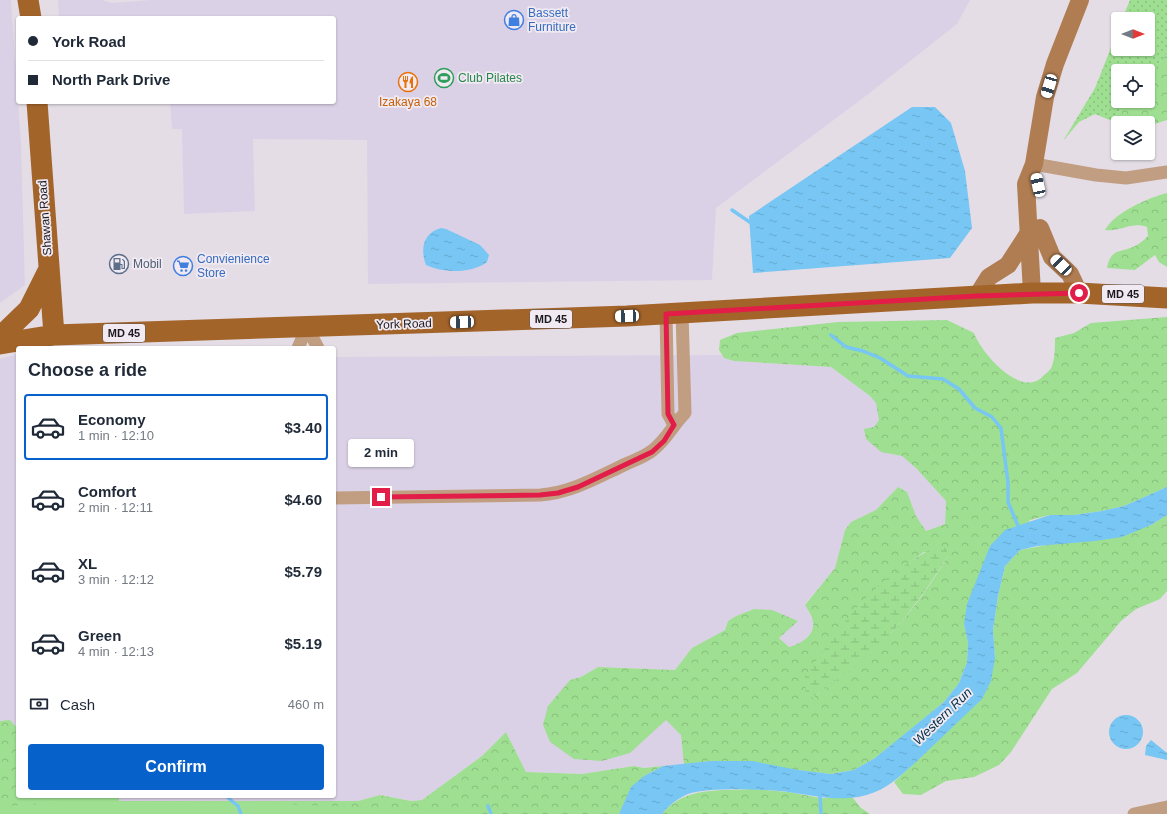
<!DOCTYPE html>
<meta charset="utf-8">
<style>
:root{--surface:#fff;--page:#f6f6f7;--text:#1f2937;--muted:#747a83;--line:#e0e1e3;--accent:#0661ca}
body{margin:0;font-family:Arial,sans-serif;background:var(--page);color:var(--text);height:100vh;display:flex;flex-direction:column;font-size:15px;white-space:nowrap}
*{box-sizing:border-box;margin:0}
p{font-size:13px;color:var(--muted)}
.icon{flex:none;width:22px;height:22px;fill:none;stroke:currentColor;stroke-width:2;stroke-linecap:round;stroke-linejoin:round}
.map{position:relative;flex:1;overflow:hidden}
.side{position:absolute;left:16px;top:346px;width:320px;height:452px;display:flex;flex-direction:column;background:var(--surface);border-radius:4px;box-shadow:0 1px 3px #0004}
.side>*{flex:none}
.top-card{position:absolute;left:16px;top:16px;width:320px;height:88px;border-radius:4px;box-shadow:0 1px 3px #0004;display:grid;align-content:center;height:88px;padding:0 12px;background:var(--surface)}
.needle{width:26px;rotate:90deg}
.tools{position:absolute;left:1111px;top:12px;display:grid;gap:8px}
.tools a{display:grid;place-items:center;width:44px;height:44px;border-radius:4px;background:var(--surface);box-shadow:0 1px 3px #0004;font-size:20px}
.end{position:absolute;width:18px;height:18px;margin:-9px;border:5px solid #e11d48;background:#fff;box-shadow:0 0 0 2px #fff}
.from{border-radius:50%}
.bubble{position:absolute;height:28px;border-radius:4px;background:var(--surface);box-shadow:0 1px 3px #0004;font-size:13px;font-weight:700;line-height:28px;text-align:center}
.car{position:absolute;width:12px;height:24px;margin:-12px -6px;border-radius:5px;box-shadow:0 0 3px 1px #0007;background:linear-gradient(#fff 24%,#345 0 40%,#fff 0 76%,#345 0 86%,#fff 0)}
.top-card b{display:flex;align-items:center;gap:14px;height:38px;font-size:15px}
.top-card b+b{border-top:1px solid var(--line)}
.top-card i{width:10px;height:10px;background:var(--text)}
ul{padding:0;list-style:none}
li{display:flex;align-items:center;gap:12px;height:66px;margin:0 8px 6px;padding:0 4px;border:2px solid transparent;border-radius:4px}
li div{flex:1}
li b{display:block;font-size:15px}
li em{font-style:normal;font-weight:700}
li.selected{border-color:var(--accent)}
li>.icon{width:36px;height:36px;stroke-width:1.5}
h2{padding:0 12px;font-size:18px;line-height:48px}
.pay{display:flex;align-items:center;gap:10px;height:44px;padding:0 12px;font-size:15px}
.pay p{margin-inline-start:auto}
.primary-button{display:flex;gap:8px;margin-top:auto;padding:8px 12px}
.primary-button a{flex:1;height:46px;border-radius:4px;background:var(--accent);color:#fff;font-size:16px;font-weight:700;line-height:46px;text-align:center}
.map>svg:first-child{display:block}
.commercial{fill:#dbd1e6}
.grass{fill:url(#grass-dots)}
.forest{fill:url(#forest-crowns);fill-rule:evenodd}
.wetland{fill:url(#wetland-marsh)}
.park{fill:#9edf92}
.water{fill:url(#water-ripples)}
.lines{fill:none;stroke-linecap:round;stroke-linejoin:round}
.stream{stroke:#77c6f4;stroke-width:3.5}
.street{stroke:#c19e82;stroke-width:13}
.secondary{stroke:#b07d52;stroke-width:18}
.primary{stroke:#a3642a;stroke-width:21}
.route{stroke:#e11d48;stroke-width:5}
.labels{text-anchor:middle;stroke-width:3.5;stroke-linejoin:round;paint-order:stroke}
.shield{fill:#f1eaf3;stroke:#5b585c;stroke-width:1}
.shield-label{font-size:11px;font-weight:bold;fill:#1b191c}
.shop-label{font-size:12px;fill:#366cbe;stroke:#f1eaf3;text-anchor:start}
.leisure-label{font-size:12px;fill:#27864d;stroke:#f1eaf3;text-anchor:start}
.food-label{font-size:12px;fill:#c56008;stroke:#f1eaf3}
.street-label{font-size:12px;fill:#1b191c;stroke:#f1eaf3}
.service-label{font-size:12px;fill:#4e5e75;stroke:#f1eaf3;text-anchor:start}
.water-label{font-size:13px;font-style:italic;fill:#002f46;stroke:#f1eaf3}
</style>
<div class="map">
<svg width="1167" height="814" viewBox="0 0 1167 814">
<defs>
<pattern id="grass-dots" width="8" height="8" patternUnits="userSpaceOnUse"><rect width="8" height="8" fill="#9edf92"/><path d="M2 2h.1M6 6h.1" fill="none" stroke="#88bf7d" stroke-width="1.8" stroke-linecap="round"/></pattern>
<pattern id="forest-crowns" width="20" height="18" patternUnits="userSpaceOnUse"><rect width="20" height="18" fill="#9edf92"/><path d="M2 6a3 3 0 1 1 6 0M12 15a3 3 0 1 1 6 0" fill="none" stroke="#88bf7d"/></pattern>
<pattern id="wetland-marsh" width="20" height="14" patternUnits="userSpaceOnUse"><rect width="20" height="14" fill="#9edf92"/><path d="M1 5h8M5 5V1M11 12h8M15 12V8" fill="none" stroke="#88bf7d"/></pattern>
<pattern id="water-ripples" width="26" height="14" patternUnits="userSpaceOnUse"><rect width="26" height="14" fill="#77c6f4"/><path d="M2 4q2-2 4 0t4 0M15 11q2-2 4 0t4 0" fill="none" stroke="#66aad1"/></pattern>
</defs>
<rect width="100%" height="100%" fill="#e4dde6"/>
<path class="commercial" d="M0,0H11L21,144L25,285L0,303Z
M58,0H102L112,3L151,0H970L957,24L867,95L716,208L712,280L368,284L367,140L253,139L255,211L184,214L182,129H172L170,102H334V18H59Z
M18,354V796L0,806V359Z
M722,355L724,358L734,361L831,367L870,396L876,402L879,411V420L874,427L881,452L902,456L916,468L946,501L945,524L926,531L916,516L907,492L898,487L876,510L851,522L845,530L835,568L805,604L813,622V631L800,644L789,647L779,638L797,621L754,609L736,616L728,621L725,630L692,648L675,670L598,667L581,677L570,680L543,725L550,742L630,753L666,719L681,735L684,765L644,768L634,766L582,774L526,772L506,732L482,756L422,800L411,801L380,795L358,801H119V796H334V357Z"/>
<path class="grass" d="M1130,0H1167V53L1148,77V71H1118V101H1128L1112,121L1095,114L1079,122L1063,141L1095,88L1118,30V49H1148V19H1122Z"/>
<path class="forest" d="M1167,53V120L1148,126V123H1118V126L1115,125L1112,121L1128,101H1148V77Z
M1167,193V267L1159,262L1155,255L1135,270L1107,268C1111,249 1118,253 1133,247C1138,245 1144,240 1148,236L1147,227C1133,221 1120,232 1105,230C1115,212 1148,198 1167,193Z
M1167,317V487L1124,506L1102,511L1074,515H1050L1030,520L964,624L968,643L967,662L959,683L944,702L904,735L875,758L854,770L831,774L711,761L684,765L681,735L666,720L630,753L602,761L574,759L550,742L543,725L548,706L570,680L581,677L598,667L675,670L692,648L725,630L728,621L736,616L754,609L772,610L798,621L779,638L789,647C800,644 815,636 813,622C812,616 808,610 805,605L835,568L845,530L851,522L876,510L898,487L907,492L916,516L926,531L945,524L946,501L916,468L902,456L881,452L866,439L864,429L874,427L879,420L876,403L870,396L831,367L734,361L724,358L719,350L720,340L737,333L838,322L947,320L974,333C981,353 1023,401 1044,375C1047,373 1051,369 1052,366C1055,358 1055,346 1055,338L1074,333L1091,323ZM924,552L948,556C933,581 914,609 894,630C869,656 839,678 811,699L860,604L899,570Z
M1167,515V591L1160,599L1136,609L1121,621L1077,673L1052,689L1011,752L999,765L974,777L946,781L921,795L903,794L894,782L926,752L995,658L993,630L998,596L1005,566L1020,550L1151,525Z
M10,720L18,729V796H118L119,801H358L380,795L411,801L422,800L482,756L506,732L526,772L582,774L634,766L644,768L663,766L644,776L619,814H0V721Z
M754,789L788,792L821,798L852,797L861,808L870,814H662C684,786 721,791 754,789Z"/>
<path class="wetland" d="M939,545C946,547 947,549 948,556C932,581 914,608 894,630C870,657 839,678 811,699L806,700L805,676C823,652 840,626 861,603C882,580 911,559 939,545Z"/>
<path class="park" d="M82,796H119V801L261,803L467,812L469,814H0V806L82,802Z"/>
<path class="water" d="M912,107H935L951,123L965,171L972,228L950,258L753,273L749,216Z
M441,228L446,229L480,245L489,255L487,262C472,274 442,273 426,265C420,249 423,233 441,228Z
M1167,487V515L1151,525L1122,537L1095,541L1037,546L1020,550L1005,566L998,596L993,630L995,658L991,681L982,699C960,720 938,741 916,762C903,773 891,786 875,792C847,804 816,796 788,792C766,789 708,787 688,794C678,798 668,806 662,814H619L631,787L644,776L663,766L711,761H752L798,770L831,774L854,770L875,758L944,702L959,683L967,662L968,643L964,624L967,604L990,546L1005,530L1050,515H1074L1102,511L1124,506Z
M1109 732a17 17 0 1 1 34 0a17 17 0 1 1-34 0Z
M1151,740L1167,753V760L1145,755L1146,746Z"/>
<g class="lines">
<path class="stream" d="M732,210L754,225
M831,335L846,347L863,351L880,358L908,376L943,379L959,389L975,408L992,417L1001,428L1008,483V502L1019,528
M820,795L821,814
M226,796L238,806L241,814
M488,806L491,814"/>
<path class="street" d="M1034,164L1096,175L1126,178L1167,172
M666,314L668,414L674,425
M307,327L318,348
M298,348L307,327
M334,498L540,495C571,493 598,477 626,464C635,460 646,456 653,450C667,439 673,425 685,413L682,313
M1134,814L1167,807"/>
<path class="secondary" d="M1040,228L1052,257L1070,274L1079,293
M1032,293L1026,184L1034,164L1045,97L1055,64L1080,0
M977,296L989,277L1008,265L1028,234"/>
<path class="primary" d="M28,0L31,18
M37,102L54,335
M0,337L29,309L48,271
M0,344L54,335L627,316L1032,293H1079L1167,298"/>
</g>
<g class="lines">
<path class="route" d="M381,497L540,495L558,493L578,487L652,452L664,441L674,425L668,414L666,314L977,296L1079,293"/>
</g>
<defs>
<g id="shop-ring" transform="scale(1)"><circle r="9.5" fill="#f1eaf3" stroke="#3f7fe0" stroke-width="1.5"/><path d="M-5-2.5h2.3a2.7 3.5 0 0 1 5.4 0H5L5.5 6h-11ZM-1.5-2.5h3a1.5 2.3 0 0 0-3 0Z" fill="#3f7fe0"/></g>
<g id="stadium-ring" transform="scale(1)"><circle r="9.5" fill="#f1eaf3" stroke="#2e9e5b" stroke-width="1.5"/><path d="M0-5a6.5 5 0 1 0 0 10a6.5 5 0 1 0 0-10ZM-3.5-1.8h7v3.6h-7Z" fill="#2e9e5b"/></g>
<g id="restaurant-ring" transform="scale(1)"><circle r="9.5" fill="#f1eaf3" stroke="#e8710a" stroke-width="1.5"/><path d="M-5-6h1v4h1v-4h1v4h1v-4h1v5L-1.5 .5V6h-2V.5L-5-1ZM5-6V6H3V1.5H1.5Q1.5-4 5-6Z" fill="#e8710a"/></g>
<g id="fuel-ring" transform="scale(1)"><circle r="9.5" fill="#f1eaf3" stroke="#5c6f8a" stroke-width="1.5"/><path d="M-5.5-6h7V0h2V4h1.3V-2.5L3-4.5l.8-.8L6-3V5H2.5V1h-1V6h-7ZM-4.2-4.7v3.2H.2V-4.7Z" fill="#5c6f8a"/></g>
<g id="supermarket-ring" transform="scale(1)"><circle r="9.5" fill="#f1eaf3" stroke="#3f7fe0" stroke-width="1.5"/><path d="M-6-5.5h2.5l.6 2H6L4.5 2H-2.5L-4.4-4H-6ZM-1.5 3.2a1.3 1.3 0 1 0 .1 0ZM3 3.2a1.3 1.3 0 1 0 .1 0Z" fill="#3f7fe0"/></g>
</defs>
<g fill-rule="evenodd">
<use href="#shop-ring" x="514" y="20"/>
<use href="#stadium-ring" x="444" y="78"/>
<use href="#restaurant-ring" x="408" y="82"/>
<use href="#fuel-ring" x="119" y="264"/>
<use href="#supermarket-ring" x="183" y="266"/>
</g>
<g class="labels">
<g class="shield">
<rect x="1102" y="285" width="42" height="18" rx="3"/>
<rect x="530" y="310" width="42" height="18" rx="3"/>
<rect x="103" y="324" width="42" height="18" rx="3"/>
</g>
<g class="shield-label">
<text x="1123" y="298">MD 45</text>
<text x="551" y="323">MD 45</text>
<text x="124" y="337">MD 45</text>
</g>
<g class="shop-label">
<text x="528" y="17">Bassett<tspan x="528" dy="14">Furniture</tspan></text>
<text x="197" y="263">Convienience<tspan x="197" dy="14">Store</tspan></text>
</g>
<g class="leisure-label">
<text x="458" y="82">Club Pilates</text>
</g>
<g class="food-label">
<text x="408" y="106">Izakaya 68</text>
</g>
<g class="street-label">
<text transform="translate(45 218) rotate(-94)" y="4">Shawan Road</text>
<text transform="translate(404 324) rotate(-2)" y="4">York Road</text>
</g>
<g class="service-label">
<text x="133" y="268">Mobil</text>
</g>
<g class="water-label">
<text transform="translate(942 716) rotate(-44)" y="5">Western Run</text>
</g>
</g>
</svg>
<div class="tools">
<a><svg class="needle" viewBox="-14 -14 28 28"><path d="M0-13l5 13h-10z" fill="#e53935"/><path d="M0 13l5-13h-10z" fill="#747a83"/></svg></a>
<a><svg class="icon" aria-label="locate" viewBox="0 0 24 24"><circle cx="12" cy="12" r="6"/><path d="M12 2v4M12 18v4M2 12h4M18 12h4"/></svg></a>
<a><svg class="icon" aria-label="layers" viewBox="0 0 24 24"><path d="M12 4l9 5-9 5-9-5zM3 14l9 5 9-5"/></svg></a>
</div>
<i class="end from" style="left:1079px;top:293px"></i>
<i class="end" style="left:381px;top:497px"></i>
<div class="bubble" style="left:348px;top:439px;width:66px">2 min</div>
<i class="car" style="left:1049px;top:86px;rotate:197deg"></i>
<i class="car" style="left:1038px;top:185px;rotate:348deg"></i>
<i class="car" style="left:1061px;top:265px;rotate:314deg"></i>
<i class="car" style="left:627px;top:316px;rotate:268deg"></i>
<i class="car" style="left:462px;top:322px;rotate:268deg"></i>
<div class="top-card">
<b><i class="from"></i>York Road</b>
<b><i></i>North Park Drive</b>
</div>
<section class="side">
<h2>Choose a ride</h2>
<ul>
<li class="selected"><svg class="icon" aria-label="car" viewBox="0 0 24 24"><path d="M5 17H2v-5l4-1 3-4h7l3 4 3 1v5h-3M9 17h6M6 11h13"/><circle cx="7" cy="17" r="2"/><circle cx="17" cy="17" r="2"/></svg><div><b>Economy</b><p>1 min · 12:10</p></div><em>$3.40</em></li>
<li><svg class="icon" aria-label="car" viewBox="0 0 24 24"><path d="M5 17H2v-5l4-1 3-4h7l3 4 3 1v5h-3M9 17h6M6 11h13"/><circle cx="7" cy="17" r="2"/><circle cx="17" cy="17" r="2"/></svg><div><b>Comfort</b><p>2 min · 12:11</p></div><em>$4.60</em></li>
<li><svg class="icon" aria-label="car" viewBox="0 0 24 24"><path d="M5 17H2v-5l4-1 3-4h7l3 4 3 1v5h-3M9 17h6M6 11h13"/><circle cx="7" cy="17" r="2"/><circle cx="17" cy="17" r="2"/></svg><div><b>XL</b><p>3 min · 12:12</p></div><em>$5.79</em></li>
<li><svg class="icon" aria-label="car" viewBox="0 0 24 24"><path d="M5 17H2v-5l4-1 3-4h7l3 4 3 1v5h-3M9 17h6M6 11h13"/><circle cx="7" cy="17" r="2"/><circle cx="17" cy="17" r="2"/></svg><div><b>Green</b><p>4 min · 12:13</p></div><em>$5.19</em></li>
</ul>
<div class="pay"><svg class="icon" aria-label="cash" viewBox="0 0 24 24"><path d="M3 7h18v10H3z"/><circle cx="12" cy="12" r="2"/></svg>Cash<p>460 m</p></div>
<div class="primary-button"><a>Confirm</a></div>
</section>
</div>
